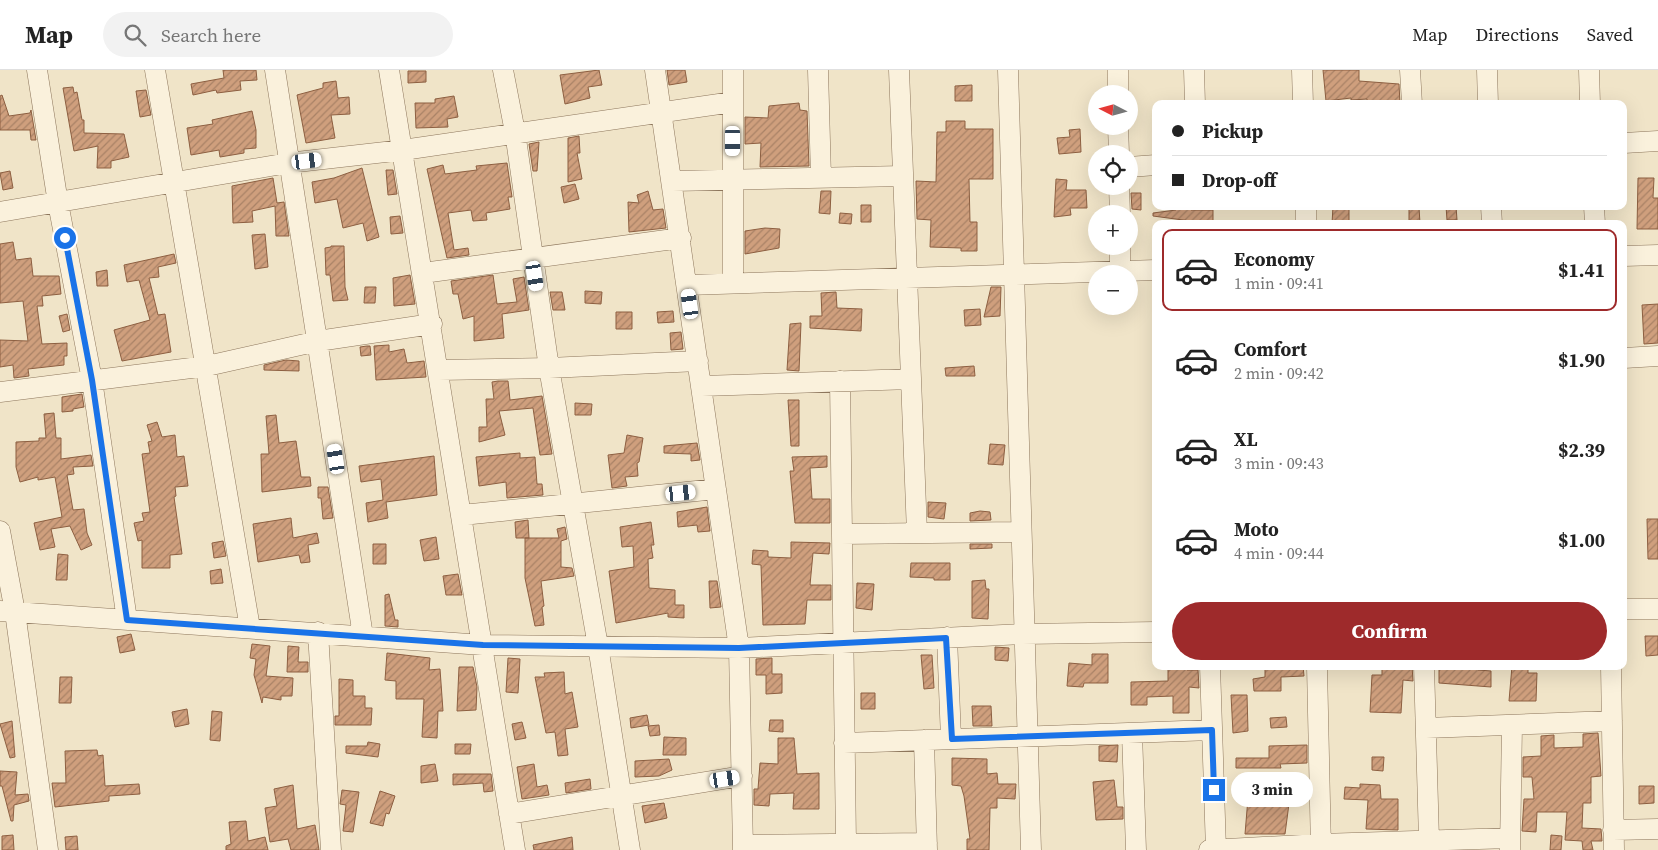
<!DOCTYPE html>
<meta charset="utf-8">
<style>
:root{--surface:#fff;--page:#f2f2f2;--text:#222;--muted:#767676;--line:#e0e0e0;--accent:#9e2a2b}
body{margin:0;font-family:"Source Serif 4",serif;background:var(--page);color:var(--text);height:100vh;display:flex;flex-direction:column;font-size:19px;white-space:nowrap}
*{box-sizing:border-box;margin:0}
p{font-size:16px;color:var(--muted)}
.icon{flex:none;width:28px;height:28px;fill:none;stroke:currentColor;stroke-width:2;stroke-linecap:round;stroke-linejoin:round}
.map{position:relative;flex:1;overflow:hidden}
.panel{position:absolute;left:1152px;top:150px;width:475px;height:450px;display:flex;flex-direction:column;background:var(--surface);border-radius:10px;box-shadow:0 5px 20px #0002}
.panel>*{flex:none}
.hud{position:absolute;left:1152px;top:30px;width:475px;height:110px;border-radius:10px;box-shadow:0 5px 20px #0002;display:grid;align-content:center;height:110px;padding:0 20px;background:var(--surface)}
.needle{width:32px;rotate:276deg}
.fabs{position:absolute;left:1088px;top:15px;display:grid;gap:10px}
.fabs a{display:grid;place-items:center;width:50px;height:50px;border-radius:50%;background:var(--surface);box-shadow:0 5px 20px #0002;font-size:25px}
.end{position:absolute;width:22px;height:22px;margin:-11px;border:6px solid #1a73e8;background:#fff;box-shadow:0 0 0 2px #fff}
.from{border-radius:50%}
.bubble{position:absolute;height:35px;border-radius:18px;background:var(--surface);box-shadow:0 5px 20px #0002;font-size:16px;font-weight:700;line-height:35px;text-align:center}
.car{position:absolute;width:15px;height:30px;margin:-15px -8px;border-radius:6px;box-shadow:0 0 4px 1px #0007;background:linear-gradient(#fff 24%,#345 0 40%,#fff 0 76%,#345 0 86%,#fff 0)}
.hud b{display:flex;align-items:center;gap:18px;height:48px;font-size:19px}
.hud b+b{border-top:1px solid var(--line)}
.hud i{width:12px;height:12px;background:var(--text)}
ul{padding:9px 0 0;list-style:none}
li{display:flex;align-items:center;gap:15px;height:82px;margin:0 10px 8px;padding:0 10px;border:2px solid transparent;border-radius:10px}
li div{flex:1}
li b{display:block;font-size:19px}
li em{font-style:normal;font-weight:700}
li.on{border-color:var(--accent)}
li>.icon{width:45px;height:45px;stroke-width:1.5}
.button{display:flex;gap:10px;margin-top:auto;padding:10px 20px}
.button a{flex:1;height:58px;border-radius:30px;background:var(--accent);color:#fff;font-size:20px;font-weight:700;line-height:58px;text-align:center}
header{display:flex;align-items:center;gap:30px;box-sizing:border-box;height:70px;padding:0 25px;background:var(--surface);border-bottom:1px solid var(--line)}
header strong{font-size:24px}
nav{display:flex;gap:28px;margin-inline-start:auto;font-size:18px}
.search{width:350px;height:45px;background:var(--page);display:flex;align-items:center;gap:12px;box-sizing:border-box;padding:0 18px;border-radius:28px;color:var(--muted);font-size:19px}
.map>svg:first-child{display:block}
.building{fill:url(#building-hatch);stroke:#8d5f41}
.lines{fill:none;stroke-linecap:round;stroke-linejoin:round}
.minor-casing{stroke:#8d765c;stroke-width:21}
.minor{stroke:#faf1dc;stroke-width:20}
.route{stroke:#1a73e8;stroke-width:6}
</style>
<header>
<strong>Map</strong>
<div class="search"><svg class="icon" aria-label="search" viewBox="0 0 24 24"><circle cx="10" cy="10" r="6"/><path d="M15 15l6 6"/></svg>Search here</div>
<nav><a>Map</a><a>Directions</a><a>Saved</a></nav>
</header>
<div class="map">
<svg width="1658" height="780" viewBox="0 0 1658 780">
<defs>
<pattern id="building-hatch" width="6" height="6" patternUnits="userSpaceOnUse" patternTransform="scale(1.25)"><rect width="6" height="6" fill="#cf9f7d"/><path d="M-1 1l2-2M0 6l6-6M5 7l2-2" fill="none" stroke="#a98266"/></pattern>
</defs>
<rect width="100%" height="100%" fill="#f0e4c8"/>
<path class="building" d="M223,0H256L257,10L240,11L241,20L217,23L216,20L193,25L191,14L224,8Z
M599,0L602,15L588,17L590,28L565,34L560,5Z
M667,0H685L687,12L669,15Z
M1323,0H1359V11L1399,14L1400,34H1367V29L1351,30V28L1326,31Z
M408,1H426V12L408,13Z
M336,11L338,28L349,27L350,44L331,45L335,68L306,73L297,25L323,18V13Z
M972,15V31H955V16Z
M73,17L74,23L77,22L82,50H84V63L124,64L129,87L111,91V98H97L98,76L74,81L63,18Z
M146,20L151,45L140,47L136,21Z
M2,25L9,46L30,43L31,40L36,70H31L30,60H0V26Z
M454,26L458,47L447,49L448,57L416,58L415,33H435V29Z
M799,33L800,40L807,41L809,96L760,97L761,73L745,74V47L768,48L769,36Z
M252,41L256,60V78L244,79V83L220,87L219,80L191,85L187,58L213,54L212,50Z
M946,51H965V59H993V109H969L970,152H977V181H961V178L930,177L931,150L917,149L916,111L936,112L937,62H946Z
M1080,59L1081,82L1059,84L1057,68L1070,67L1069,60Z
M579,66L580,83H577L582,109L568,112V68Z
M539,72L537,101H533L529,74Z
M507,93L512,127H508L510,139L486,143L487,150L473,151L471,140L448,143L454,180L468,178L469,185L447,188L427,99L443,95L445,104L477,100L476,96Z
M362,98L379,167L367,171L363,153L343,158L337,129L315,133L312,112L334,108Z
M386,100H393L397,124L388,125Z
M10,101L13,118L3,120L0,103Z
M273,108L277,133L284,132L289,166H276L275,136L252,141L253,152L233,153L232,116Z
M1638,108H1654L1653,128H1658V159H1637Z
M1056,109L1067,110L1066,120H1086L1087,138H1070L1071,145L1054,147Z
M575,114L579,129L564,133L561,117Z
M648,121L653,140L663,139L666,158L629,162L628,132L639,133L637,125Z
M821,121H831L830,144L819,143Z
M1131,123H1141V140L1132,139Z
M861,135H871V152H861Z
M1176,136H1191V140H1213V154L1153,146V143L1176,140Z
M1333,136H1349V154H1332Z
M1446,136H1456L1457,150H1447Z
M1419,137L1420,154H1409V138Z
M840,143L852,144L851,154L839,153Z
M400,146L403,163L391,164L390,147Z
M765,158L780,159L779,178L745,184V161Z
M265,164L268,197L255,199L252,165Z
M13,172L16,190L31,188L33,206H59L61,224L42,226L43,236H37L42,274L67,273V286H64V295L28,299L29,306L14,308L13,295L0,297V270L28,271L23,231L0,233V174Z
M331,176H344L345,217L348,230L333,231L330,205H326L325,178L331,177Z
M174,184L176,193L158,197L159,207L149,208L158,245L165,244L171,282L122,291L114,260L150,250L139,210L127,212L124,195Z
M107,200L108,216H97L96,202Z
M410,205L415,234L394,236L393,208Z
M493,205L497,234L517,232L513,209L524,207L529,240L502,244L504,268L474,271V246L463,249L458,224H453L451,211Z
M365,217H376L375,233H364Z
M991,217H1001L1000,246L984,247Z
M585,221L602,222L601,234L585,233Z
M550,222H562L565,240H553Z
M836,222L837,238L862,239L861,261L810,258V246H822L821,223Z
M1658,234V273L1644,274L1642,235Z
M980,239L981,255L965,256L964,240Z
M673,241L674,252L658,253L657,242Z
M616,242H632V259H616Z
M67,244L70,260L63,262L59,246Z
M801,253L799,301L787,300L790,254Z
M681,262L683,279L671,280L670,263Z
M389,275V282L404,279L407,293L424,291L426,307L376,310L374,276Z
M367,276H370L371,285L361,286L360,277Z
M286,290L299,291V301L264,300V295Z
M974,296L975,306H946L945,298Z
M498,311H508L510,330L542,326L552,384L540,385L533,338L499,341L505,365L479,372V357H487L486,329H494L492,312Z
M82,324L84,337L73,339V341L62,342V327Z
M788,330H799V376H791Z
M575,333L592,334L591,345H575Z
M54,343L56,368H61V389L91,385L93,396L73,397L74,404L67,405L73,440L84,439L87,463L92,475L81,480L70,456L51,459L55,477L40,480L34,453L62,447L55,407L38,410V407L20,412L16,397V372L39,371V368H46L44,344Z
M276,345L279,373L296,371L301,407H310L311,416L262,422L261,384H269L266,346Z
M157,352L162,367L175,365L177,387L184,386L188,416L175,417L176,426L174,427L182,484L170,485V498H142V470L138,471L134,453L144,451L142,443L150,442L142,384L150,383L148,372L152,371L147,355Z
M627,365L643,368L639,392L637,393L638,406L625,407L627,416L612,418L608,385L624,383Z
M697,373L700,390L691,391V384L664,383V376Z
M990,374L1005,375L1003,395L988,394Z
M520,383V388L535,387L537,414H542L543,425L507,428L506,412L479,416L476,387Z
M434,386L437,425L386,432L388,448L368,452L366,433L383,430L381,409L361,412L359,396Z
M827,386V397L810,398L812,429H830V453H795L790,401H794L792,387Z
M318,417H328L333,448L323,449L321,428H318Z
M928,432L946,433L944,449L928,447Z
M707,437L710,461L698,462L697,455L678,457L677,442Z
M980,441L990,442L991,450L970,451V443Z
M291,448L293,468L317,463L319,473L308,475L310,492L301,493L299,485L258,492L253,454Z
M1647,449H1658V489H1648Z
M528,450L529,468H516L515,452Z
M651,452L654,475H651L653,488L648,489L649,518L675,520V535H684V548L668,547V543L616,553L609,501L634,497L633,476L622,477L620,457Z
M565,457L567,469L561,471V497L572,498L574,506L541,511L544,536L542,537L544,555L535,556L525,508V468H559L557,459Z
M436,467L439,489L424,491L420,470Z
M223,471L226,486L214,488L212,473Z
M791,472L830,473L829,484L813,483L810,515H831V530H807L805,554L763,555L761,495L752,494L753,480L768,481V487L791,488Z
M373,474H386V494H373Z
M970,474H992V478L970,479Z
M58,484L68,485L67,510H56Z
M911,493H950V510H934V508L910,507Z
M221,499L223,513L211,514L210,501Z
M458,504L462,525H446L443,506Z
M985,510L986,519H989L988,549L972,548V511Z
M709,511H717L721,537L710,538Z
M857,513L874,514L872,540L856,538Z
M389,524L395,550H398V557L385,556V525Z
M131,564L135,580L120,583L117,567Z
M1645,566H1658V585L1646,586Z
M252,574L270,576L266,606L293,608L292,626H281V630L263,627L262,633L254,605L256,589L250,588Z
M288,576L299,577L298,592H308V602H287Z
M995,577L1009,578L1008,591L995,590Z
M387,583L430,588L429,600L440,599L443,641H438L437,668L422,667L424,629H396V611L385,610Z
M1092,584H1108V613H1084L1083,617L1067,616L1069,593L1092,595Z
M921,585H932L934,618L924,619Z
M508,588L520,589L518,623L506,622Z
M772,588V604H782V623L766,624V605H756V589Z
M1265,596H1303L1304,606L1281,607V621H1254L1253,609L1265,607Z
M1382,596H1412L1413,611L1403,610L1401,643L1370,642L1372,605H1382Z
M1439,596H1478V600L1491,601V617L1439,613Z
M1512,596H1528V603H1537L1536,631H1509Z
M459,597H473L477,617L476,640L457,641Z
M1187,597V600H1198L1199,618L1189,617V643H1173V626L1147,627V635H1131V612L1168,611V598Z
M564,602L565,624L572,622L578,657L565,659L568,685L558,686L555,662L546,663L535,607H545L544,603Z
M60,607H72L71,633H59Z
M339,609L353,610V626H365V638H372L371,655H335V646H339Z
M861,623H875V639H861Z
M1231,625H1247L1248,661L1233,663Z
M972,636H991L992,656H973Z
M187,639L189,654L175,657L172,642Z
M212,641L222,642L220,671L210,670Z
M647,645L649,655L631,658L630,648Z
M1286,647L1287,657L1271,658L1270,648Z
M770,650H783V662L769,661Z
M12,651L15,687L10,688L0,654Z
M522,652L526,668L515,670L512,654Z
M659,655L660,665L650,666L648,656Z
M1598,663L1601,706L1591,707V733H1583L1582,758L1601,759L1602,771H1591L1593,780H1583L1582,771L1565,770L1567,742H1537L1536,762L1522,761L1524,729H1534L1532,707H1523V687L1541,686V666L1554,665V678L1583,677V664Z
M664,667L686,668V685H663Z
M778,668H794L797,704L819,703V739H793L794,723L770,724L769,736L754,735V719H758L760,693L778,694Z
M368,672L380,674L378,687L346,683V676H367Z
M455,674H471L470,684H455Z
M1118,675L1117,692L1099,691V676Z
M1307,675V693L1280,694L1281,698H1236V688H1269V676Z
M97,680L98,686L103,685L105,716L139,714L140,724L109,726V731L55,737L52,713H66L65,681Z
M1372,687H1384L1383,701L1372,700Z
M952,688L987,689V704L997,703L998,714H1016L1015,729L997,728V738H990L989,780H967V769H970L964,726L961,716L952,715Z
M669,689L672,700L659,706L635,707V691Z
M435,694L438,711L421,713V696Z
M534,694L537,717L547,715L549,725L522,729L517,697Z
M0,701L17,702L15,725L28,724L29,731L14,735L13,751H11L2,716H0Z
M453,704H491L493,721L484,722L483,713L453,715Z
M590,709L591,719L566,723L565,713Z
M1114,710L1117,737H1123V749L1096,750L1093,712Z
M1360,714L1380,715L1381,729H1398V760L1366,759L1368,730L1344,729L1345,717L1360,718Z
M293,715L297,759L315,755L319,780H291L288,769L270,772L265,738L277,736L274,719Z
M1639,716H1654V733L1639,734Z
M342,720L359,722L353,762L343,761L346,735L340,734Z
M380,721L395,726L389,744L386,743L383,756L370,753Z
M1273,723L1290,726L1285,764H1245L1248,728L1273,730Z
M664,733L667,748L645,753L642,736Z
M246,751L248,771L265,767L268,780H226V776L231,774L229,752Z
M13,765L14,780H2V766Z
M1551,765L1562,766L1561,780H1550Z
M77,766L78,780H66L65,767Z
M572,767L573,780H534L533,775Z"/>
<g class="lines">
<g class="minor-casing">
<path id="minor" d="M37,0L58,133L92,310L127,550
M155,0L250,558
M275,0L363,566
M389,0L515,780
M503,0L515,62L549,298L598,576L630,780
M655,0L739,578L743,780
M818,0L821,108
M899,0L917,463
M1008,0L1031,780
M1118,0V24
M1194,0L1195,34
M1302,0L1303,34
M1410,0L1412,34
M1487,0L1488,34
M1589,0L1590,34
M1118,56L1119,84
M1624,73L1658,71
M1129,97L1156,95
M673,111L903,106
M1119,116L1120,144
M1306,136V154
M1491,136L1492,154
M1594,136L1595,154
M0,142L288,93L403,80L733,32
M1120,176V201
M1624,186L1658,185
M423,203L681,168
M733,212V0
M687,215L1156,200
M1624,288L1658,286
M439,300L549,298L698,291
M840,311L846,774
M702,316L911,309
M0,322L207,296L318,271L432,254
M462,445L716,419
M0,461L15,542L48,780
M842,464L1020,462
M1624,539H1658
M0,541L483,575L739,578L1023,564L1156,562
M318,562L331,780
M947,567L951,669
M1210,596L1216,780
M1317,596L1321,780
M1424,596L1429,770
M1611,596L1614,780
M1426,658L1612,651
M1132,663L1136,780
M924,670L927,780
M844,673L1212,660
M509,744L742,706
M1613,760L1658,759
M743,775L927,773
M1209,780L1321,774L1510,768
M1510,780L1512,655"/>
</g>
<use href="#minor" class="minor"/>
</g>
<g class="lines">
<path class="route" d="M65,168L92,310L127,550L483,575L739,578L946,568L952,669L1212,660L1214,720"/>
</g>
</svg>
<div class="fabs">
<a><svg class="needle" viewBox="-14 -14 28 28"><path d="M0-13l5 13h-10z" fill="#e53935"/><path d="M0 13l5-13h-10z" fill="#767676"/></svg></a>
<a><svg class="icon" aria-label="locate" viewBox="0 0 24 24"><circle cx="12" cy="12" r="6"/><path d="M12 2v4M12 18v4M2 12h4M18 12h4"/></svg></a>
<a>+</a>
<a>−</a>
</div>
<i class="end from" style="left:65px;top:168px"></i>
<i class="end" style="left:1214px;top:720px"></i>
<div class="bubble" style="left:1231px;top:702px;width:82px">3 min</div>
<i class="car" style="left:733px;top:71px;rotate:180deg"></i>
<i class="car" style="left:307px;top:91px;rotate:83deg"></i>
<i class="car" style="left:535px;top:206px;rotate:171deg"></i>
<i class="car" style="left:690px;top:234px;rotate:352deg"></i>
<i class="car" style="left:336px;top:389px;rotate:351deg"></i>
<i class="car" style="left:681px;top:423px;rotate:84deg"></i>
<i class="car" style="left:725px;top:709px;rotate:81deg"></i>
<div class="hud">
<b><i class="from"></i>Pickup</b>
<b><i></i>Drop-off</b>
</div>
<section class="panel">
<ul>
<li class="on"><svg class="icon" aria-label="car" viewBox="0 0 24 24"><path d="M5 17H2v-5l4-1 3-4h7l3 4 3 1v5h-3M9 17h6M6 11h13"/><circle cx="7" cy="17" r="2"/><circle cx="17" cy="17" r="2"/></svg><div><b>Economy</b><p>1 min · 09:41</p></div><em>$1.41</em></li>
<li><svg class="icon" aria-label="car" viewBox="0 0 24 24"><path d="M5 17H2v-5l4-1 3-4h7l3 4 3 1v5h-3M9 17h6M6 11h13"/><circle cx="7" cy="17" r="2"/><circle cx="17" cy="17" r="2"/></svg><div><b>Comfort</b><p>2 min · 09:42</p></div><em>$1.90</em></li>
<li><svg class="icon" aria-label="car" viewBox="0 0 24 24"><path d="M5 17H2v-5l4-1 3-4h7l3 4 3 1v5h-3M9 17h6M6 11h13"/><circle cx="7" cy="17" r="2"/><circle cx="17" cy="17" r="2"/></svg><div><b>XL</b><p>3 min · 09:43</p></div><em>$2.39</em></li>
<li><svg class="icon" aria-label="car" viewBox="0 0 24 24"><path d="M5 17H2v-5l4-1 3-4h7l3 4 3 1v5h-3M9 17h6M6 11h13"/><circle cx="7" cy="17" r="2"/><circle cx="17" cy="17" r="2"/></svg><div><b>Moto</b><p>4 min · 09:44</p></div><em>$1.00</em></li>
</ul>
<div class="button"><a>Confirm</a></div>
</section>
</div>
